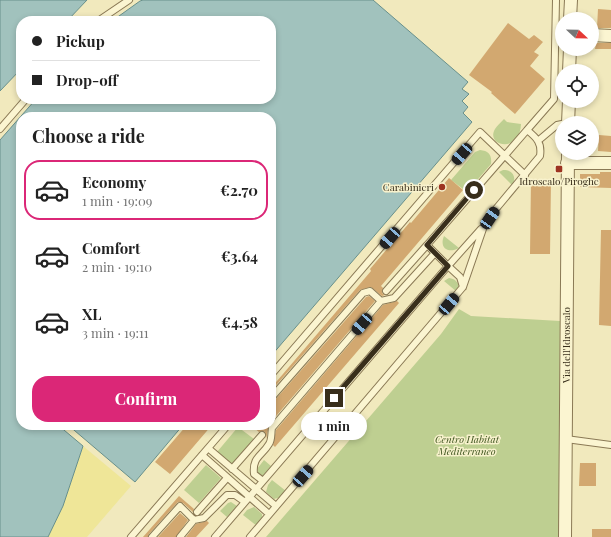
<!DOCTYPE html>
<meta charset="utf-8">
<style>
:root{--surface:#fff;--page:#f6f6f6;--text:#222;--muted:#767676;--line:#e0e0e0;--accent:#db2777}
body{margin:0;font-family:"Playfair Display",serif;background:var(--page);color:var(--text);height:100vh;display:flex;flex-direction:column;font-size:15px;white-space:nowrap}
*{box-sizing:border-box;margin:0}
p{font-size:13px;color:var(--muted)}
.icon{flex:none;width:22px;height:22px;fill:none;stroke:currentColor;stroke-width:2;stroke-linecap:round;stroke-linejoin:round}
.map{position:relative;flex:1;overflow:hidden}
.side{position:absolute;left:16px;top:112px;width:260px;height:318px;display:flex;flex-direction:column;background:var(--surface);border-radius:16px;box-shadow:0 2px 6px #0003}
.side>*{flex:none}
.top-card{position:absolute;left:16px;top:16px;width:260px;height:88px;border-radius:16px;box-shadow:0 2px 6px #0003;display:grid;align-content:center;height:88px;padding:0 16px;background:var(--surface)}
.needle{width:26px;rotate:112deg}
.fabs{position:absolute;left:555px;top:12px;display:grid;gap:8px}
.fabs a{display:grid;place-items:center;width:44px;height:44px;border-radius:50%;background:var(--surface);box-shadow:0 2px 6px #0003;font-size:20px}
.end{position:absolute;width:18px;height:18px;margin:-9px;border:5px solid #382e1b;background:#fff;box-shadow:0 0 0 2px #fff}
.from{border-radius:50%}
.bubble{position:absolute;height:28px;border-radius:14px;background:var(--surface);box-shadow:0 2px 6px #0003;font-size:13px;font-weight:700;line-height:28px;text-align:center}
.car{position:absolute;width:12px;height:24px;margin:-12px -6px;border-radius:5px;box-shadow:0 0 3px 1px #0007;background:linear-gradient(#222 24%,#8ab4d8 0 40%,#222 0 76%,#8ab4d8 0 86%,#222 0)}
.top-card b{display:flex;align-items:center;gap:14px;height:38px;font-size:15px}
.top-card b+b{border-top:1px solid var(--line)}
.top-card i{width:10px;height:10px;background:var(--text)}
ul{padding:0;list-style:none}
li{display:flex;align-items:center;gap:12px;height:60px;margin:0 8px 6px;padding:0 8px;border:2px solid transparent;border-radius:16px}
li div{flex:1}
li b{display:block;font-size:15px}
li em{font-style:normal;font-weight:700}
li.on{border-color:var(--accent)}
li>.icon{width:36px;height:36px;stroke-width:1.5}
h2{padding:0 16px;font-size:18px;line-height:48px}
.primary-button{display:flex;gap:8px;margin-top:auto;padding:8px 16px}
.primary-button a{flex:1;height:46px;border-radius:16px;background:var(--accent);color:#fff;font-size:16px;font-weight:700;line-height:46px;text-align:center}
.map>svg:first-child{display:block}
.green{fill:#becf91}
.sand{fill:#efe698}
.water{fill:#a1c2bd;stroke:#68908c}
.building{fill:#d2a870}
.lines{fill:none;stroke-linecap:round;stroke-linejoin:round}
.lane-casing{stroke:#8a7955;stroke-width:8}
.street-casing{stroke:#8a7955;stroke-width:14}
.lane{stroke:#fbf5d1;stroke-width:6}
.street{stroke:#fbf5d1;stroke-width:12}
.route{stroke:#382e1b;stroke-width:5}
.poi-dot{fill:#9d3321;stroke:#f8f2cd;stroke-width:1.5}
.labels{text-anchor:middle;stroke-width:3;stroke-linejoin:round;paint-order:stroke}
.poi-label{font-size:10px;fill:#382e1b;stroke:#f8f2cd}
.street-label{font-size:10px;fill:#382e1b;stroke:#f8f2cd}
.park-label{font-size:10px;font-style:italic;fill:#405620;stroke:#f8f2cd}
</style>
<div class="map">
<svg width="611" height="537" viewBox="0 0 611 537">
<rect width="100%" height="100%" fill="#f1e9bd"/>
<path class="green" d="M504,119L507,122L521,124C520,154 485,146 495,129C497,126 501,122 504,119Z
M480,150C489,151 492,155 491,164L467,192L451,180L475,152Z
M503,170C514,170 516,177 513,186L499,172Z
M444,236L459,248C448,254 439,248 444,236Z
M449,278C457,279 461,285 457,292L444,281Z
M459,309L471,316L560,321L559,537H266L441,334Z
M238,427L254,439L232,465L217,452Z
M264,460L271,466L261,478L258,474L257,469Z
M206,465L221,478L199,503L184,490Z
M272,480L286,491L281,497L274,499L266,492L268,485Z
M231,502L237,506L227,517L220,511L228,503Z
M254,507L262,514V519L257,526L243,515L247,510Z"/>
<path class="sand" d="M83,446L131,486L87,537H48L63,506Z"/>
<path class="water" d="M0,0H87L67,21H21V69L0,91Z
M143,0H373L468,82L462,89L469,94L462,101L468,107L463,113L472,122L271,356V117H21V425H58L83,446L63,506L48,537H0V140L36,99H271V21H112L140,1Z
M68,425H183L135,482Z"/>
<path class="building" d="M598,9L611,10V28H597Z
M508,23L529,39L534,35L543,42L534,52L539,55L530,66L545,79L515,114L491,93L492,92L469,75Z
M596,43H611V49H595Z
M599,135L611,136V152L598,151Z
M600,172H611V188L580,187V174H600Z
M449,178L463,190L381,286L383,288L382,293L385,295L382,296L371,287L360,290L271,391V388L371,271L370,269L410,222L411,223Z
M531,179L551,180L550,254H530Z
M601,230H611V326L599,325Z
M369,296L375,301L271,422V402L274,401L366,297Z
M397,301L399,303L275,447L273,445L276,430L383,305Z
M187,425H212L170,474L155,462Z
M250,425H269L266,439L265,432L262,431L259,432Z
M580,463H596V486H579Z
M179,496L194,509L193,512L183,503L178,502L149,534L148,537H143Z
M180,513L188,520L176,537H158Z
M207,521L209,523L196,537H186L196,524Z
M592,529H611V537H592Z"/>
<g class="lines">
<g class="lane-casing">
<path id="lane" d="M98,21L129,0
M0,129L26,99
M527,130L554,99L556,0
M539,140L557,125L562,124
M463,287L460,277L448,266L481,229
M386,291L427,245
M271,375L480,132L525,175
M271,398L363,293L370,291L381,301
M566,439L611,445
M208,448L276,506
M202,455L269,514
M232,469L262,435
M263,481L254,474C252,457 262,456 269,444C272,440 271,433 272,428L381,301L394,298L435,253
M197,512L227,478
M131,537L228,425
M152,537L180,506L194,520
M180,537L194,520L204,518L227,495H235L245,502
M215,537L448,266L427,245L527,130C537,138 542,143 540,156L495,210L484,226L463,287L250,537"/>
</g>
<g class="street-casing">
<path id="street" d="M570,19L571,0
M592,35L611,36
M569,71L570,49
M568,123L569,101
M567,163H611
M565,537L568,153"/>
</g>
<use href="#lane" class="lane"/>
<use href="#street" class="street"/>
</g>
<g class="lines">
<path class="route" d="M334,398L448,266L427,245L474,190"/>
</g>
<g class="poi-dot">
<rect x="555" y="165" width="8" height="8" rx="2"/>
<circle cx="442" cy="187" r="4"/>
</g>
<g class="labels">
<g class="poi-label">
<text x="559" y="185">Idroscalo/Piroghe</text>
<text x="434" y="191" text-anchor="end">Carabinieri</text>
</g>
<g class="street-label">
<text transform="translate(566 345) rotate(-90)" y="4">Via dell'Idroscalo</text>
</g>
<g class="park-label">
<text x="467" y="443">Centro Habitat<tspan x="467" dy="12">Mediterraneo</tspan></text>
</g>
</g>
</svg>
<div class="fabs">
<a><svg class="needle" viewBox="-14 -14 28 28"><path d="M0-13l5 13h-10z" fill="#e53935"/><path d="M0 13l5-13h-10z" fill="#767676"/></svg></a>
<a><svg class="icon" aria-label="locate" viewBox="0 0 24 24"><circle cx="12" cy="12" r="6"/><path d="M12 2v4M12 18v4M2 12h4M18 12h4"/></svg></a>
<a><svg class="icon" aria-label="layers" viewBox="0 0 24 24"><path d="M12 4l9 5-9 5-9-5zM3 14l9 5 9-5"/></svg></a>
</div>
<i class="end from" style="left:474px;top:190px"></i>
<i class="end" style="left:334px;top:398px"></i>
<div class="bubble" style="left:301px;top:412px;width:66px">1 min</div>
<i class="car" style="left:462px;top:154px;rotate:221deg"></i>
<i class="car" style="left:490px;top:218px;rotate:34deg"></i>
<i class="car" style="left:390px;top:238px;rotate:221deg"></i>
<i class="car" style="left:449px;top:304px;rotate:40deg"></i>
<i class="car" style="left:362px;top:324px;rotate:221deg"></i>
<i class="car" style="left:303px;top:476px;rotate:41deg"></i>
<div class="top-card">
<b><i class="from"></i>Pickup</b>
<b><i></i>Drop-off</b>
</div>
<section class="side">
<h2>Choose a ride</h2>
<ul>
<li class="on"><svg class="icon" aria-label="car" viewBox="0 0 24 24"><path d="M5 17H2v-5l4-1 3-4h7l3 4 3 1v5h-3M9 17h6M6 11h13"/><circle cx="7" cy="17" r="2"/><circle cx="17" cy="17" r="2"/></svg><div><b>Economy</b><p>1 min · 19:09</p></div><em>€2.70</em></li>
<li><svg class="icon" aria-label="car" viewBox="0 0 24 24"><path d="M5 17H2v-5l4-1 3-4h7l3 4 3 1v5h-3M9 17h6M6 11h13"/><circle cx="7" cy="17" r="2"/><circle cx="17" cy="17" r="2"/></svg><div><b>Comfort</b><p>2 min · 19:10</p></div><em>€3.64</em></li>
<li><svg class="icon" aria-label="car" viewBox="0 0 24 24"><path d="M5 17H2v-5l4-1 3-4h7l3 4 3 1v5h-3M9 17h6M6 11h13"/><circle cx="7" cy="17" r="2"/><circle cx="17" cy="17" r="2"/></svg><div><b>XL</b><p>3 min · 19:11</p></div><em>€4.58</em></li>
</ul>
<div class="primary-button"><a>Confirm</a></div>
</section>
</div>
